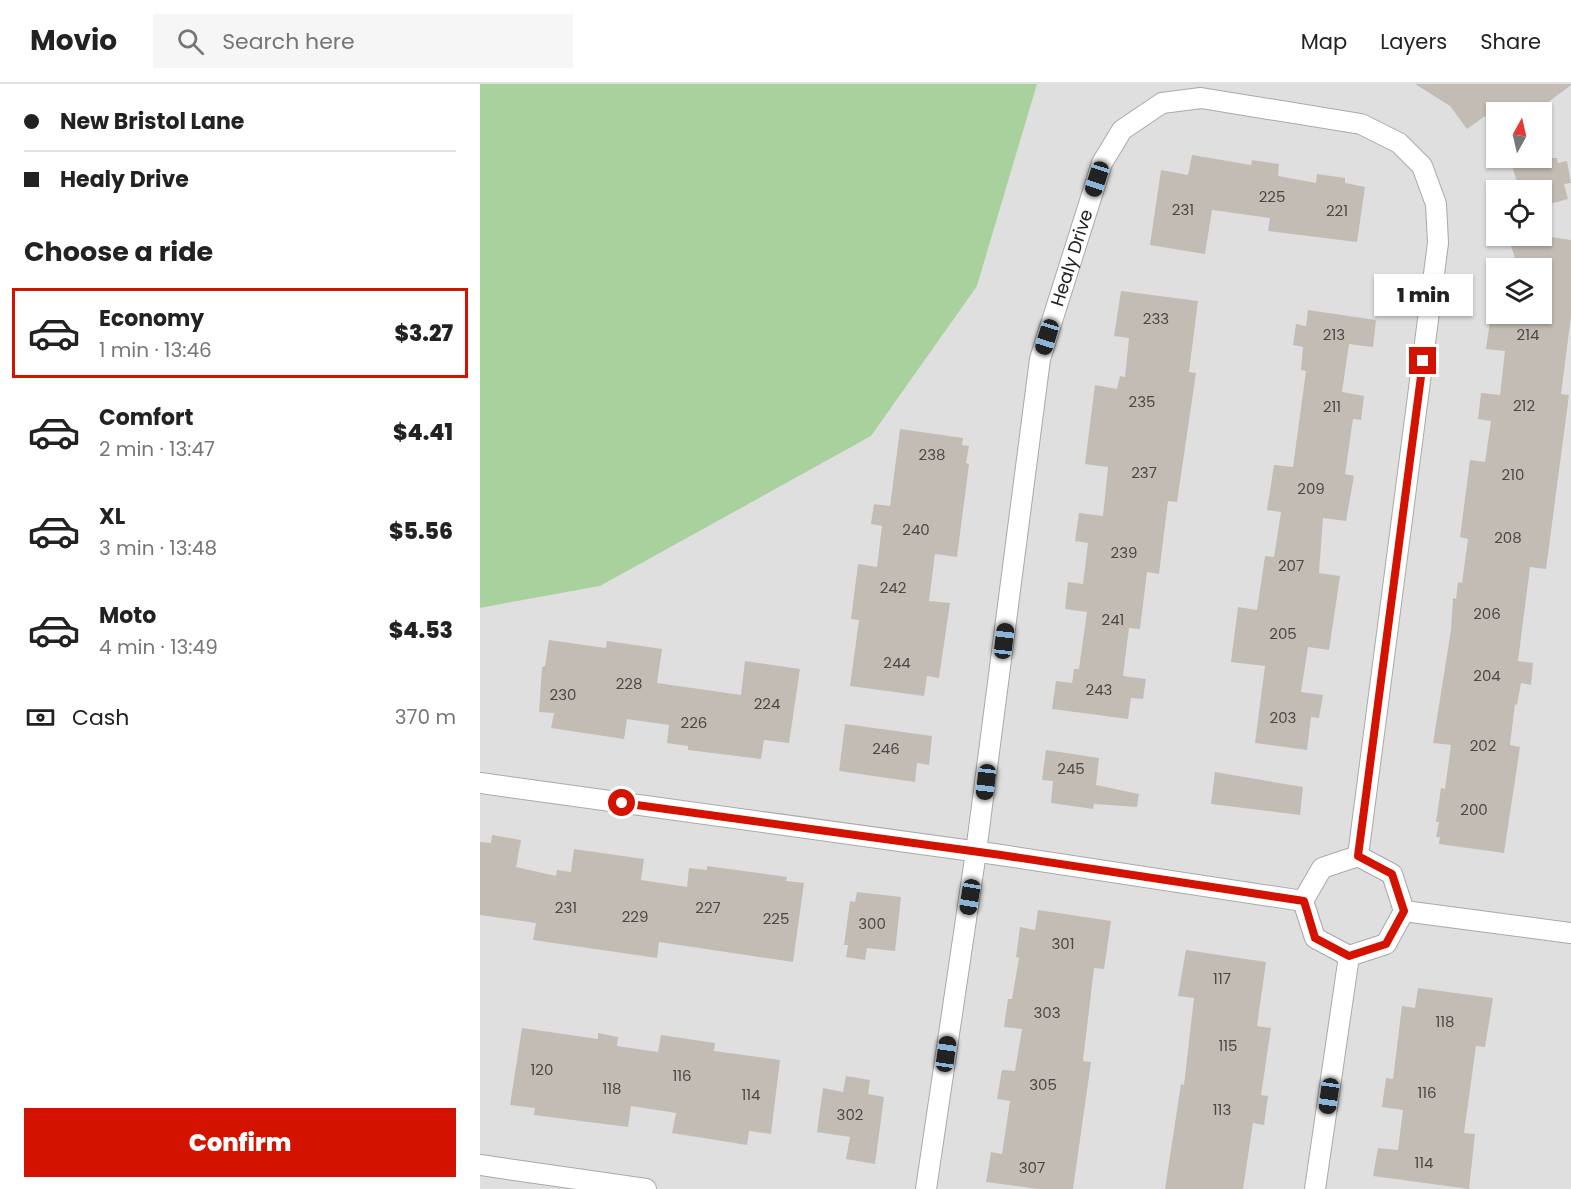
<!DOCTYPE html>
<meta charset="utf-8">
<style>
:root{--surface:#fff;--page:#f6f6f6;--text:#222;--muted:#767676;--line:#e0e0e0;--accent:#d31200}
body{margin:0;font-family:Poppins,sans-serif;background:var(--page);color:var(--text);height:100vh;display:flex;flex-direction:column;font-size:22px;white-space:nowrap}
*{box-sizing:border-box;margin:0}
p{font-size:20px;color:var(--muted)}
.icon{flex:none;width:33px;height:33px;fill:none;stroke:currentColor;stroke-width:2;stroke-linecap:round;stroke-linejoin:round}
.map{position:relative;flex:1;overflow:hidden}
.side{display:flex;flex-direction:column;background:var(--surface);width:480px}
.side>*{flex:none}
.hud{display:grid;align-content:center;height:132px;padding:0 24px;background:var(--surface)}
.needle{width:39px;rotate:8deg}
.buttons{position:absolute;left:1006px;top:18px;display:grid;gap:12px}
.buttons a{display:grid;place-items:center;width:66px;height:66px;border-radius:0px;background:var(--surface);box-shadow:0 2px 4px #0004;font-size:30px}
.end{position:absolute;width:27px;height:27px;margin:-14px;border:8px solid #d31200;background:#fff;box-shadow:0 0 0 3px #fff}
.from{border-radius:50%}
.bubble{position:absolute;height:42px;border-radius:0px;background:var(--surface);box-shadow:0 2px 4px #0004;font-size:20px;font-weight:800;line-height:42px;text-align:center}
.car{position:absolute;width:18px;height:36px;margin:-18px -9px;border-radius:8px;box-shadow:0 0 4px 2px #0007;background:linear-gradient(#222 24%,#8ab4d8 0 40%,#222 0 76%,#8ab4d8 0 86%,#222 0)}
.hud b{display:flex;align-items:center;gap:21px;height:57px;font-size:22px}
.hud b+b{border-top:2px solid var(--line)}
.hud i{width:15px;height:15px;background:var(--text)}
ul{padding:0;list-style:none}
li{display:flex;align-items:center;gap:18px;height:90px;margin:0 12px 9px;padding:0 12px;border:3px solid transparent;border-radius:0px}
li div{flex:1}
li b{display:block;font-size:22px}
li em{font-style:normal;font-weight:800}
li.active{border-color:var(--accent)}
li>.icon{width:54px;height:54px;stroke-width:1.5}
h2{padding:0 24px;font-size:27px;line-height:72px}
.pay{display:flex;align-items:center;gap:15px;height:66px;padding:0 24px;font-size:22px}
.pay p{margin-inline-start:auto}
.cta{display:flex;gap:12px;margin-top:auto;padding:12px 24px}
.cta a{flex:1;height:69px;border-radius:0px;background:var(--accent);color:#fff;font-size:24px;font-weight:800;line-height:69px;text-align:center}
header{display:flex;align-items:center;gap:36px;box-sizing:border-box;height:84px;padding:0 30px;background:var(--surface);border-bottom:2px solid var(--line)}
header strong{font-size:28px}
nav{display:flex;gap:33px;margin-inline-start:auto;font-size:21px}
.search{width:420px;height:54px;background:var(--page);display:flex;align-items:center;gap:15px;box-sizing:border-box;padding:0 21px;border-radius:0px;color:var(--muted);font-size:22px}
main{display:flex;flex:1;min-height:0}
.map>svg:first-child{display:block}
.residential{fill:#e0dfdf;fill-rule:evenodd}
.forest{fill:#a8d19e}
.building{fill:#c3bcb5}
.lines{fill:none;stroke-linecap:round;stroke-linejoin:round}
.minor-casing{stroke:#a9a9a9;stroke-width:22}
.minor{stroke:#fff;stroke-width:20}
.route{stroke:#d31200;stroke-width:8}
.labels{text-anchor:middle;stroke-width:5;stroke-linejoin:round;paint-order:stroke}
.number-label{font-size:15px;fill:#4a4847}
.street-label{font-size:18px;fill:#222;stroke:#fff}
</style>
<header>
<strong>Movio</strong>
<div class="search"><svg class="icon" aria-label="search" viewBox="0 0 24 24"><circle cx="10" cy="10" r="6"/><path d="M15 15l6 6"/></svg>Search here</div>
<nav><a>Map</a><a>Layers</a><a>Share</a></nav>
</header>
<main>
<section class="side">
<div class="hud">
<b><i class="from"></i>New Bristol Lane</b>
<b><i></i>Healy Drive</b>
</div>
<h2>Choose a ride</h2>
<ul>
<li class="active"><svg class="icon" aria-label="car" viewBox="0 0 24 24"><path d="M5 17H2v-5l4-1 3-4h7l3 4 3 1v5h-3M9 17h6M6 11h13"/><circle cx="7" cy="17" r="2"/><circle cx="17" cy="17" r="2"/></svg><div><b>Economy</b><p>1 min · 13:46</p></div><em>$3.27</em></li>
<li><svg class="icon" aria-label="car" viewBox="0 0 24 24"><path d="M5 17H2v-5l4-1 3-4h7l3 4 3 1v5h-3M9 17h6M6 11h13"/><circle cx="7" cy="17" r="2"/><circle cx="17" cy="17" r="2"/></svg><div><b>Comfort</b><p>2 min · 13:47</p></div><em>$4.41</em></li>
<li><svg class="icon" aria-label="car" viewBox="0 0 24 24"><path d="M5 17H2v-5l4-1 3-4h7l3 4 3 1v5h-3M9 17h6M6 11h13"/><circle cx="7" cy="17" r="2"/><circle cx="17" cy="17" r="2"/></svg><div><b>XL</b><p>3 min · 13:48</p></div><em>$5.56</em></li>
<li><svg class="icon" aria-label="car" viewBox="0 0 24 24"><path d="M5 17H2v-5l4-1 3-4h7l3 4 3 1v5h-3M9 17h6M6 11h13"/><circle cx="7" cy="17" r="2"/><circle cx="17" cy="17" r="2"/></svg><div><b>Moto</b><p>4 min · 13:49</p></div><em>$4.53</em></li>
</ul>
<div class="pay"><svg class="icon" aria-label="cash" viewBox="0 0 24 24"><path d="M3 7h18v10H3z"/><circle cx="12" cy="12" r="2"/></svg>Cash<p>370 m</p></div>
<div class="cta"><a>Confirm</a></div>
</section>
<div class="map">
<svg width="1091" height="1105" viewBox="0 0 1091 1105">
<rect width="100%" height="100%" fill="#f2efe9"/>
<path class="residential" d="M557,0H1091V1105H0V524L120,502L497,202ZM1017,28H1062V74H1017ZM1017,106H1062V152H1017ZM1017,184H1062V230H1017Z"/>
<path class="forest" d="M0,0H557L497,202L391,352L120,502L0,524Z"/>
<path class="building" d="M935,0H1091V1L1055,28H1017V50L1005,32L987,45L970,22Z
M712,71L771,81L772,76L799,80L798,92L836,99L837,90L865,94V99L885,103L877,158L788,147L790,134L732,126L725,170L670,161L681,86L708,91Z
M1030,74H1077L1078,79L1087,77L1091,99L1084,100L1088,115L1062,122V106H1039Z
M1028,152H1064L1091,156V232L1081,310L1089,311L1066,485L1050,483L1038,577L1053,579L1051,601L1041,599L1037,621L1035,620L1030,661L1040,663L1024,769L959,760L960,753H956L959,738H956L961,704L965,705L971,661L953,659L971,546L973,514L976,515L978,498L982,499L988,455L980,453L990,376L1005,378L1011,337L998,335L1001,309L1020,311L1025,267L1006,265L1010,237H1012L1013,230H1062V184H1038Z
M641,207L718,217L709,288L716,289L697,418L688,417L679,490L667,488L660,545L649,544L643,592L666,595L663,615L651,614L648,635L572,625L576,597L592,599L594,585H599L607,528L585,525L588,498L603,500L608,459L595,457L599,429L623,432L628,383L605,380L615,301L637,305L640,292L645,293L649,254L634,252Z
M828,226L896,236L893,263L869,260L862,308L884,312L881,336L873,335L865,390L874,392L866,437L843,434L839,489L860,492L849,566L828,563L821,608L843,611L839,634L831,633L827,666L775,659L785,582L751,578L758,523L777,526L785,472L794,473L801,428L787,426L794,381L813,383L826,287L821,286L823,263L813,261L816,240L826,242Z
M420,345L483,354L482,361L489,362L486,379L489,380L477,473L455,470L449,517L470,519L459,594L447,592L444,612L370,602L379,536L371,535L378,480L397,483L402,442L391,440L394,420L410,422Z
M69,556L126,564L127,557L182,565L177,599L261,611L265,577L320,585L309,659L284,656L281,675L208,666V662L187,659L189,641L147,635L144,655L71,644L74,629L59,628L62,583L65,582Z
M365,640L452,652L449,681L437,679L435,698L359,687Z
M566,666L619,674L616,701L659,710L657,723L614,720L613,725L571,719L573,697L562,696Z
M735,688L823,703L820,731L731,720Z
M12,751L41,756L36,783L76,792L77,786L91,788L94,765L164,775L161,796L207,803L209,784L227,786V782L307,793L306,797L324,799L313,878L179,858L177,874L53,856L56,839L0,831V758L11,759Z
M377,808L421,813L415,867L387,864L385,876L366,873L368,861H364L370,817L375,818Z
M558,826L631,837L624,885L614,884L603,977L611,978L593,1105H558L506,1098L511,1068L522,1070L530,1017L517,1015L522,986L535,987L542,945L524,943L528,915H532L539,874L536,873L540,843L555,846Z
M706,866L786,878L777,942L791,944L781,1011L788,1012L784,1041L773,1039L763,1105H685L701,1000L704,1001L714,914L698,912Z
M938,904L1013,914L1005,963L996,962L984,1049L995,1050L989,1105L893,1092L898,1064L918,1066L923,1026L902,1023L906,994L913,995L922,922L935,924Z
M42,944L118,955V949L138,953L137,962L178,968L181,951L235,959L234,967L300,976L291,1050L269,1047L267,1061L192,1049L196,1029L151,1022L148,1043L54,1031L55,1024L30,1021Z
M366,992L390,996L388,1010L404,1013L395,1080L366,1075L370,1053L337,1048L343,1004L363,1008Z"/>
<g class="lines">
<g class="minor-casing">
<g id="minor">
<path d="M0,699L521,771L823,817"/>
<path d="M878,772L912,790L924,827L906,860L869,872L835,854L823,817L842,784Z"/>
<path d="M924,827L1091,849"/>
<path d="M0,1081L166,1105"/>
<path id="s1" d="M446,1105L496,768L560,275L622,79L642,46L682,19L721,14L881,40L919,59L942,82L956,120L958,159L878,772"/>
<path d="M835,1105L869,872"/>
</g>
</g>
<use href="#minor" class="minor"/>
</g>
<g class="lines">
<path class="route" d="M142,719L521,771L824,817L835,854L869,872L906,860L924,827L912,790L878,772L943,277"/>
</g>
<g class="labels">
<g class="number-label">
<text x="792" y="118">225</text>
<text x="703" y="131">231</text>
<text x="857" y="132">221</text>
<text x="676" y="240">233</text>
<text x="854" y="256">213</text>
<text x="1048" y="256">214</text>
<text x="662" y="323">235</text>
<text x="1044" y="327">212</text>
<text x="852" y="328">211</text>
<text x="452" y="376">238</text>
<text x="664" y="394">237</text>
<text x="1033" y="396">210</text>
<text x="831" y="410">209</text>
<text x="436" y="451">240</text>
<text x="1028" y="459">208</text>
<text x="644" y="474">239</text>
<text x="811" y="487">207</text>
<text x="413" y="509">242</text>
<text x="1007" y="535">206</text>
<text x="633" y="541">241</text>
<text x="803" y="555">205</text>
<text x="417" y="584">244</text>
<text x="1007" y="597">204</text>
<text x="149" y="605">228</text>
<text x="619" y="611">243</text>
<text x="83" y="616">230</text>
<text x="287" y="625">224</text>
<text x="803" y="639">203</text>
<text x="214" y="644">226</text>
<text x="1003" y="667">202</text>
<text x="406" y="670">246</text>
<text x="591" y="690">245</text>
<text x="994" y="731">200</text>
<text x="86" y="829">231</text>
<text x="228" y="829">227</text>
<text x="155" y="838">229</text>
<text x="296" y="840">225</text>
<text x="392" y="845">300</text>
<text x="583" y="865">301</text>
<text x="742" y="900">117</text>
<text x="567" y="934">303</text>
<text x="965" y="943">118</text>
<text x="748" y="967">115</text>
<text x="62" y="991">120</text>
<text x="202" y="997">116</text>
<text x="563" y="1006">305</text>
<text x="132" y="1010">118</text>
<text x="947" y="1014">116</text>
<text x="271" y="1016">114</text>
<text x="742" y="1031">113</text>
<text x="370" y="1036">302</text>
<text x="944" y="1084">114</text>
<text x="552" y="1089">307</text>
</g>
<g class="street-label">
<text dy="6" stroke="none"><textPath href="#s1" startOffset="944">Healy Drive</textPath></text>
</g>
</g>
</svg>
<div class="buttons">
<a><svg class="needle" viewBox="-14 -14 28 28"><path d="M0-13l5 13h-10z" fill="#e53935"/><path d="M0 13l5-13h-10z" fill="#767676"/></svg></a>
<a><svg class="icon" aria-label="locate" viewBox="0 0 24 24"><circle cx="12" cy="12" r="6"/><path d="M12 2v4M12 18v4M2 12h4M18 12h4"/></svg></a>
<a><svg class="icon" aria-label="layers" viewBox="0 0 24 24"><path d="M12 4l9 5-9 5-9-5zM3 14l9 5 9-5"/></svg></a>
</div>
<i class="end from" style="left:142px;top:719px"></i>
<i class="end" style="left:943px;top:277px"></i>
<div class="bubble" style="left:894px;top:190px;width:99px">1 min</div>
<i class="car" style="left:617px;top:95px;rotate:198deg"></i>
<i class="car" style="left:567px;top:253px;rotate:197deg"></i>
<i class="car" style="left:524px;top:557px;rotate:7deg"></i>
<i class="car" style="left:506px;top:698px;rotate:187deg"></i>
<i class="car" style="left:490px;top:813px;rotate:189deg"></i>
<i class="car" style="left:466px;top:970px;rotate:8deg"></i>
<i class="car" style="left:849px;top:1012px;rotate:188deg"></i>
</div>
</main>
